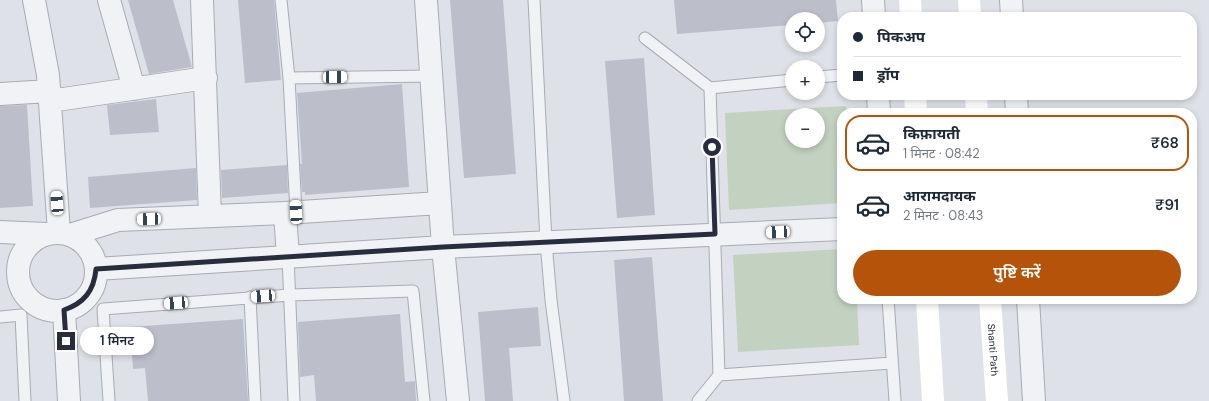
<!DOCTYPE html>
<html lang="hi">
<meta charset="utf-8">
<style>
:root{--surface:#fff;--page:#f2f2f3;--text:#1f2937;--muted:#747a83;--line:#e0e1e3;--accent:#b45309}
body{margin:0;font-family:"DM Sans","Noto Sans Devanagari",sans-serif;background:var(--page);color:var(--text);height:100vh;display:flex;flex-direction:column;font-size:15px;white-space:nowrap}
*{box-sizing:border-box;margin:0}
p{font-size:13px;color:var(--muted)}
.icon{flex:none;width:22px;height:22px;fill:none;stroke:currentColor;stroke-width:2;stroke-linecap:round;stroke-linejoin:round}
.map{position:relative;flex:1;overflow:hidden}
.drawer{position:absolute;left:837px;top:108px;width:360px;height:196px;display:flex;flex-direction:column;background:var(--surface);border-radius:16px;box-shadow:0 2px 6px #0003}
.drawer>*{flex:none}
.top-card{position:absolute;left:837px;top:12px;width:360px;height:88px;border-radius:16px;box-shadow:0 2px 6px #0003;display:grid;align-content:center;height:88px;padding:0 16px;background:var(--surface)}
.tools{position:absolute;left:785px;top:12px;display:grid;gap:8px}
.tools a{display:grid;place-items:center;width:40px;height:40px;border-radius:50%;background:var(--surface);box-shadow:0 2px 6px #0003;font-size:20px}
.end{position:absolute;width:18px;height:18px;margin:-9px;border:5px solid #282d3d;background:#fff;box-shadow:0 0 0 2px #fff}
.from{border-radius:50%}
.bubble{position:absolute;height:28px;border-radius:14px;background:var(--surface);box-shadow:0 2px 6px #0003;font-size:13px;font-weight:600;line-height:28px;text-align:center}
.car{position:absolute;width:12px;height:24px;margin:-12px -6px;border-radius:5px;box-shadow:0 0 3px 1px #0007;background:linear-gradient(#fff 24%,#345 0 40%,#fff 0 76%,#345 0 86%,#fff 0)}
.top-card b{display:flex;align-items:center;gap:14px;height:38px;font-size:15px}
.top-card b+b{border-top:1px solid var(--line)}
.top-card i{width:10px;height:10px;background:var(--text)}
ul{padding:7px 0 0;list-style:none}
li{display:flex;align-items:center;gap:12px;height:56px;margin:0 8px 6px;padding:0 8px;border:2px solid transparent;border-radius:16px}
li div{flex:1}
li b{display:block;font-size:15px}
li em{font-style:normal;font-weight:600}
li.on{border-color:var(--accent)}
li>.icon{width:36px;height:36px;stroke-width:1.5}
.action{display:flex;gap:8px;margin-top:auto;padding:8px 16px}
.action a{flex:1;height:46px;border-radius:24px;background:var(--accent);color:#fff;font-size:16px;font-weight:600;line-height:46px;text-align:center}
.map>svg:first-child{display:block}
.green{fill:#c2d1c0;fill-rule:evenodd}
.building{fill:#bcbfca}
.lines{fill:none;stroke-linecap:round;stroke-linejoin:round}
.service-casing{stroke:#a7abb4;stroke-width:13}
.minor-casing{stroke:#a7abb4;stroke-width:24}
.service{stroke:#f1f2f6;stroke-width:11}
.minor{stroke:#f1f2f6;stroke-width:22}
.secondary{stroke:#fff;stroke-width:22}
.route{stroke:#282d3d;stroke-width:5}
.labels{text-anchor:middle;stroke-width:4;stroke-linejoin:round;paint-order:stroke}
.street-label{font-size:10px;fill:#282d3d;stroke:#edf0f5}
</style>
<div class="map">
<svg width="1209" height="401" viewBox="0 0 1209 401">
<rect width="100%" height="100%" fill="#dee1e7"/>
<path class="green" d="M846,106V113H842V203L729,210L725,113ZM792,115H818V141H792Z
M842,249V299H857L859,345L738,352L733,255Z"/>
<path class="building" d="M128,0H173L192,67L149,74Z
M238,0H274L281,80L245,83Z
M450,0H503L516,174L464,178Z
M674,0H836L838,21L818,23V19H792V25L677,34Z
M644,58L655,215L617,218L605,61Z
M402,84L409,187L305,195V192H302L300,164H302L297,93Z
M156,99L159,132L110,135L107,105Z
M27,105L33,206L0,208V106Z
M287,165L288,193L222,198L221,170Z
M196,168L197,200L90,208L88,177Z
M652,257L663,401H624L614,260Z
M538,307L541,346L509,348L513,401H485L478,312Z
M400,314L405,382L415,381L416,401H316L314,375L300,377L298,322Z
M243,319L248,401H148L145,368L133,369L130,327Z"/>
<g class="lines">
<g class="service-casing">
<path id="service" d="M281,0L289,78L431,76
M534,0L546,242L551,300L564,401
M645,38L710,88
M818,77L842,75
M289,78L296,212
M792,80L710,88L719,375L892,363
M288,257L294,401
M250,297L255,401
M888,299L895,401
M0,317L21,315L25,401
M109,401L103,309L290,295L413,291L424,401
M698,401L719,375"/>
</g>
<g class="minor-casing">
<path id="minor" d="M34,0L48,75L59,232
M109,0L134,89
M202,0L210,216
M426,0L443,247L458,401
M873,0L874,17
M1011,0L1012,17
M0,94L50,91
M878,95L879,113
M1016,95L1017,113
M50,101L206,78
M285,213L288,257
M0,232L46,234
M18 272a39 39 0 1 1 78 0a39 39 0 1 1-78 0Z
M70,235L118,220L285,213L440,203
M96,269L443,247L842,229
M1028,299L1034,401
M64,310L69,401"/>
</g>
<use href="#service" class="service"/>
<use href="#minor" class="minor"/>
<g class="secondary">
<path d="M910,0L911,17"/>
<path d="M969,0L970,17"/>
<path d="M915,95L916,113"/>
<path d="M976,95L977,113"/>
<path d="M927,299L933,401"/>
<path id="s1" d="M990,299L997,401"/>
</g>
</g>
<g class="lines">
<path class="route" d="M66,341L64,310C84,303 94,291 96,269L443,247L715,234L712,147"/>
</g>
<g class="labels">
<g class="street-label">
<text dy="4" stroke="none"><textPath href="#s1" startOffset="51">Shanti Path</textPath></text>
</g>
</g>
</svg>
<div class="tools">
<a><svg class="icon" aria-label="locate" viewBox="0 0 24 24"><circle cx="12" cy="12" r="6"/><path d="M12 2v4M12 18v4M2 12h4M18 12h4"/></svg></a>
<a>+</a>
<a>−</a>
</div>
<i class="end from" style="left:712px;top:147px"></i>
<i class="end" style="left:66px;top:341px"></i>
<div class="bubble" style="left:80px;top:327px;width:74px">1 मिनट</div>
<i class="car" style="left:335px;top:77px;rotate:89deg"></i>
<i class="car" style="left:57px;top:203px;rotate:356deg"></i>
<i class="car" style="left:296px;top:212px;rotate:357deg"></i>
<i class="car" style="left:149px;top:219px;rotate:268deg"></i>
<i class="car" style="left:778px;top:232px;rotate:267deg"></i>
<i class="car" style="left:263px;top:296px;rotate:266deg"></i>
<i class="car" style="left:176px;top:303px;rotate:266deg"></i>
<div class="top-card">
<b><i class="from"></i>पिकअप</b>
<b><i></i>ड्रॉप</b>
</div>
<section class="drawer">
<ul>
<li class="on"><svg class="icon" aria-label="car" viewBox="0 0 24 24"><path d="M5 17H2v-5l4-1 3-4h7l3 4 3 1v5h-3M9 17h6M6 11h13"/><circle cx="7" cy="17" r="2"/><circle cx="17" cy="17" r="2"/></svg><div><b>किफ़ायती</b><p>1 मिनट · 08:42</p></div><em>₹68</em></li>
<li><svg class="icon" aria-label="car" viewBox="0 0 24 24"><path d="M5 17H2v-5l4-1 3-4h7l3 4 3 1v5h-3M9 17h6M6 11h13"/><circle cx="7" cy="17" r="2"/><circle cx="17" cy="17" r="2"/></svg><div><b>आरामदायक</b><p>2 मिनट · 08:43</p></div><em>₹91</em></li>
</ul>
<div class="action"><a>पुष्टि करें</a></div>
</section>
</div>
